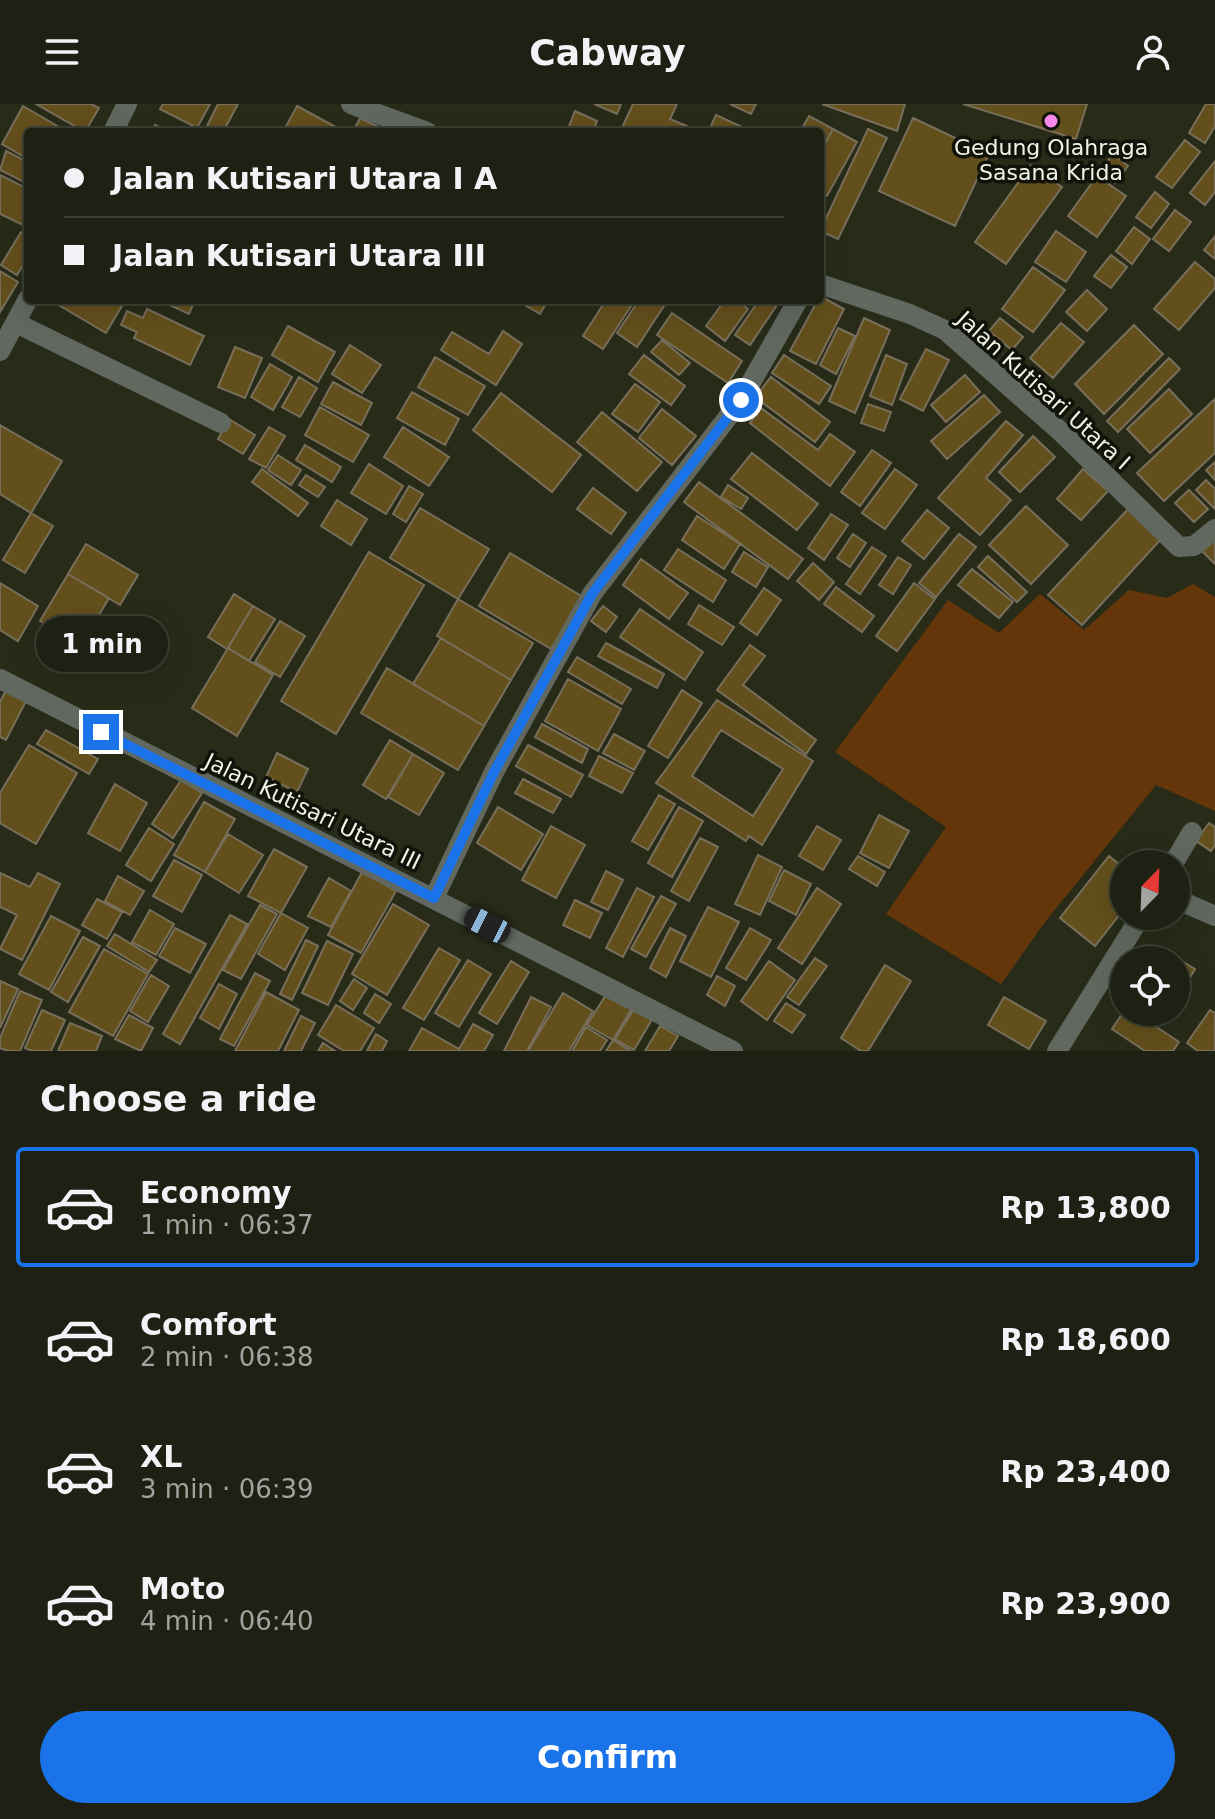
<!DOCTYPE html>
<meta charset="utf-8">
<style>
:root{--surface:#1d2012;--page:#25281b;--text:#f1f3f6;--muted:#a0a39f;--line:#3b3e32;--accent:#1a73e8}
body{margin:0;font-family:"DejaVu Sans",sans-serif;background:var(--page);color:var(--text);height:100vh;display:flex;flex-direction:column;font-size:30px;white-space:nowrap}
*{box-sizing:border-box;margin:0}
p{font-size:26px;color:var(--muted)}
.icon{flex:none;width:44px;height:44px;fill:none;stroke:currentColor;stroke-width:2;stroke-linecap:round;stroke-linejoin:round}
.map{position:relative;height:947px;overflow:hidden}
.panel{display:flex;flex-direction:column;background:var(--surface);flex:1}
.panel>*{flex:none}
.hud{position:absolute;left:24px;top:24px;width:800px;height:176px;border-radius:8px;box-shadow:0 8px 32px #0002,0 0 0 2px var(--line);display:grid;align-content:center;height:176px;padding:0 40px;background:var(--surface)}
.needle{width:52px;rotate:23deg}
.buttons{position:absolute;left:1110px;top:746px;display:grid;gap:16px}
.buttons a{display:grid;place-items:center;width:80px;height:80px;border-radius:50%;background:var(--surface);box-shadow:0 8px 32px #0002,0 0 0 2px var(--line);font-size:40px}
.end{position:absolute;width:36px;height:36px;margin:-18px;border:10px solid #1a73e8;background:#fff;box-shadow:0 0 0 4px #fff}
.from{border-radius:50%}
.bubble{position:absolute;height:56px;border-radius:28px;background:var(--surface);box-shadow:0 8px 32px #0002,0 0 0 2px var(--line);font-size:26px;font-weight:600;line-height:56px;text-align:center}
.car{position:absolute;width:24px;height:48px;margin:-24px -12px;border-radius:10px;box-shadow:0 0 6px 2px #0007;background:linear-gradient(#222 24%,#8ab4d8 0 40%,#222 0 76%,#8ab4d8 0 86%,#222 0)}
.hud b{display:flex;align-items:center;gap:28px;height:76px;font-size:30px}
.hud b+b{border-top:2px solid var(--line)}
.hud i{width:20px;height:20px;background:var(--text)}
ul{padding:0;list-style:none}
li{display:flex;align-items:center;gap:24px;height:120px;margin:0 16px 12px;padding:0 24px;border:4px solid transparent;border-radius:8px}
li div{flex:1}
li b{display:block;font-size:30px}
li em{font-style:normal;font-weight:600}
li.current{border-color:var(--accent)}
li>.icon{width:72px;height:72px;stroke-width:1.5}
h2{padding:0 40px;font-size:36px;line-height:96px}
.cta{display:flex;gap:16px;margin-top:auto;padding:16px 40px}
.cta a{flex:1;height:92px;border-radius:48px;background:var(--accent);color:#fff;font-size:32px;font-weight:600;line-height:92px;text-align:center}
header{display:flex;justify-content:space-between;align-items:center;height:104px;padding:0 40px;background:var(--surface);font-size:36px;font-weight:600}
.map>svg:first-child{display:block}
.green{fill:#643609}
.building{fill:#634f1c;stroke:#786f5b;stroke-width:2;fill-rule:evenodd}
.lines{fill:none;stroke-linecap:round;stroke-linejoin:round}
.minor{stroke:#606860;stroke-width:20}
.route{stroke:#1a73e8;stroke-width:10}
.poi-dot{fill:#f888ea;stroke:#11120a;stroke-width:3}
.labels{text-anchor:middle;stroke-width:7;stroke-linejoin:round;paint-order:stroke}
.poi-label{font-size:22px;fill:#f1f3e7;stroke:#11120a}
.street-label{font-size:22px;fill:#f1f3e7;stroke:#11120a}
</style>
<header><svg class="icon" aria-label="menu" viewBox="0 0 24 24"><path d="M4 6h16M4 12h16M4 18h16"/></svg>Cabway<svg class="icon" aria-label="person" viewBox="0 0 24 24"><circle cx="12" cy="8" r="4"/><path d="M4 21q1-7 8-7t8 7"/></svg></header>
<div class="map">
<svg width="1215" height="947" viewBox="0 0 1215 947">
<rect width="100%" height="100%" fill="#272b18"/>
<path class="green" d="M1193,480L1215,493V707L1156,681L1045,818L1001,880L886,810L946,723L835,648L948,496L999,529L1040,490L1084,526L1129,486L1167,494Z"/>
<path class="building" d="M36,0H91L99,4L85,28Z
M163,0H210L197,24L160,5Z
M218,0H238L223,28H204Z
M594,0H621L617,10Z
M633,0H677L670,15L696,26L620,28Z
M730,0H756L751,10Z
M822,0H905L897,27Z
M963,0H1087L1076,35Z
M1206,0H1215V22L1205,39L1189,29Z
M23,2L66,27L28,28V55L2,40Z
M297,2L345,28H283Z
M575,7L597,17L593,28L568,25Z
M716,11L742,23L740,28H708Z
M809,12L833,25L820,49V28H800Z
M360,14L389,28H353Z
M913,14L989,50L955,122L879,87Z
M155,21L169,28H151Z
M833,25L857,38L827,92L820,88V49Z
M868,25L887,34L838,135L820,127Z
M1185,36L1200,48L1172,84L1156,73Z
M6,47L28,58V80L0,66Z
M1113,50L1128,62L1115,79L1100,67Z
M1215,57V88L1205,101L1190,89Z
M1031,61L1062,83L1006,160L975,138Z
M0,71L28,85V112L23,121L0,110Z
M1097,72L1126,92L1097,133L1068,112Z
M1155,88L1169,100L1151,124L1136,113Z
M1175,106L1191,118L1169,147L1153,135Z
M1134,123L1150,135L1132,160L1116,147Z
M1056,127L1086,148L1066,178L1035,158Z
M21,128L28,132V153L17,171L1,161Z
M1215,132V155L1204,146Z
M1111,151L1127,163L1111,184L1094,172Z
M1195,158L1215,175V184L1179,226L1154,205Z
M1033,163L1065,186L1033,228L1002,205Z
M0,167L18,178L0,208Z
M1087,186L1107,205L1087,227L1066,208Z
M820,192L844,205L816,260L790,247Z
M59,196H117L123,200L106,229L57,200Z
M159,196H195L189,210Z
M516,196H548L540,210Z
M606,196H635L603,245L583,232Z
M639,196H668L637,243L617,229Z
M725,196H736L748,205L725,237L706,222Z
M759,196L779,198L750,241L735,231Z
M147,205L204,232L190,261L134,234L137,228L121,221L127,207L143,214Z
M672,209L742,257L728,279L657,231Z
M864,214L890,226L855,309L829,297Z
M1000,214L1023,233L1012,246L989,227Z
M1061,219L1084,238L1053,274L1030,254Z
M1134,221L1163,250L1104,310L1075,280Z
M288,222L335,248L318,278L272,251Z
M838,224L855,232L836,270L820,261Z
M503,227L522,240L496,281L441,246L452,228L489,250Z
M662,236L690,259L679,271L651,248Z
M350,241L381,261L362,289L332,270Z
M235,243L262,254L245,294L218,283Z
M926,245L949,256L923,307L900,295Z
M644,251L685,282L671,301L629,270Z
M784,251L831,282L819,300L772,269Z
M886,251L907,260L892,301L870,292Z
M435,253L485,282L468,311L418,283Z
M1169,254L1180,265L1118,328L1107,317Z
M270,260L292,273L273,306L251,293Z
M965,271L980,288L946,318L931,301Z
M299,273L317,284L300,313L282,303Z
M771,273L830,318L815,338L755,293Z
M333,278L372,299L361,321L321,300Z
M635,280L660,298L638,328L612,310Z
M1169,285L1192,310L1150,349L1127,325Z
M412,288L459,315L445,341L397,314Z
M501,289L581,351L552,388L473,326Z
M984,291L1000,308L947,355L931,337Z
M1215,295V349L1164,397L1137,369Z
M868,300L891,308L884,327L861,319Z
M320,303L369,331L353,358L305,331Z
M761,304L818,346L830,330L855,348L830,382L750,319Z
M662,305L696,332L672,361L639,334Z
M602,308L662,358L637,387L577,338Z
M229,315L255,331L243,350L218,335Z
M1006,317L1023,331L986,374L1011,396L980,431L938,394Z
M0,321L62,357L31,409L0,390Z
M269,323L285,332L266,364L249,355Z
M403,323L449,353L429,382L384,353Z
M1033,332L1055,353L1020,388L999,368Z
M305,341L341,363L332,378L296,356Z
M872,346L891,359L860,402L841,388Z
M752,349L818,400L797,426L731,375Z
M278,351L301,366L291,381L268,366Z
M1215,358V376L1206,366Z
M369,360L403,382L386,410L351,389Z
M262,365L308,399L298,412L252,378Z
M895,365L917,381L885,425L862,409Z
M1083,365L1108,387L1081,416L1057,395Z
M306,371L325,383L318,393L299,381Z
M1206,376L1215,385V405L1196,386Z
M699,378L803,455L788,475L684,398Z
M728,381L748,394L741,405L721,393Z
M409,382L423,390L406,418L393,410Z
M593,384L626,409L611,430L577,405Z
M1189,386L1208,405L1194,418L1175,399Z
M337,396L367,415L351,441L321,422Z
M1026,402L1068,441L1031,480L989,441Z
M420,404L489,445L458,495L390,454Z
M1129,404L1162,434L1082,521L1048,491Z
M927,406L949,424L924,455L902,437Z
M31,409L53,422L25,469L3,456Z
M831,410L848,421L824,456L808,444Z
M697,412L740,440L724,465L682,436Z
M1215,428V460L1198,443Z
M853,430L866,439L850,463L837,454Z
M959,430L976,443L936,493L919,479Z
M86,440L138,471L120,501L68,470Z
M872,443L886,452L860,490L846,480Z
M678,445L726,476L713,498L664,466Z
M369,448L424,481L336,630L281,597Z
M744,448L768,463L756,483L732,468Z
M510,449L583,493L551,545L479,502Z
M988,452L1027,488L1017,498L978,463Z
M898,453L911,461L893,490L879,481Z
M641,455L688,489L669,515L623,481Z
M813,459L834,478L819,496L797,477Z
M972,465L1013,498L999,514L958,481Z
M68,470L109,494L81,541L40,517Z
M0,479L38,502L18,537L0,526Z
M914,479L935,495L897,547L876,532Z
M836,483L874,512L862,528L824,500Z
M764,484L781,496L757,531L740,519Z
M234,490L253,502L227,545L208,533Z
M458,495L533,539L511,576L437,532Z
M699,501L734,523L722,541L688,520Z
M253,502L275,515L249,557L228,544Z
M603,502L617,513L606,528L591,517Z
M640,505L703,548L685,576L620,533Z
M280,517L305,532L280,573L255,558Z
M441,534L511,576L484,622L413,580Z
M606,539L664,570L657,584L598,552Z
M750,541L765,552L743,581L816,636L806,650L717,586Z
M228,544L273,571L237,632L192,604Z
M577,553L631,585L622,600L568,568Z
M387,564L484,622L458,666L361,609Z
M568,575L621,605L598,647L545,617Z
M6,586L26,597L6,636L0,633V598Z
M682,586L702,599L668,654L648,642Z
M717,596L813,657L762,741L749,732L746,737L656,679ZM721,626L783,665L753,712L692,672Z
M542,620L588,645L582,659L535,633Z
M46,626L98,655L89,670L37,640Z
M614,630L645,647L634,666L603,649Z
M390,636L413,650L386,695L363,681Z
M29,641L77,669L36,740L0,719V689Z
M528,641L583,671L571,693L516,662Z
M277,649L308,665L297,688L266,673Z
M413,650L444,669L419,711L388,693Z
M599,652L633,669L622,689L589,672Z
M523,675L561,695L553,709L515,689Z
M181,676L202,689L173,734L152,720Z
M115,680L147,699L120,747L88,729Z
M659,691L675,700L648,746L632,737Z
M204,698L235,715L205,768L174,751Z
M498,703L543,730L521,766L477,739Z
M679,703L703,717L672,773L648,759Z
M879,711L909,727L889,764L860,749Z
M1209,719L1215,723V741L1211,747L1196,737Z
M551,722L585,741L556,794L522,776Z
M817,722L841,736L823,766L799,752Z
M149,724L174,740L151,777L126,761Z
M228,730L263,751L239,789L205,768Z
M700,734L718,743L689,797L671,787Z
M274,745L307,763L281,809L248,792Z
M758,751L782,763L760,811L735,800Z
M858,752L885,768L877,782L849,765Z
M1109,752L1124,764V805L1095,842L1060,814Z
M174,756L202,771L182,808L153,792Z
M784,766L811,780L796,811L769,797Z
M606,767L623,776L608,806L591,798Z
M362,768L396,787L361,849L328,831Z
M0,769L30,783L38,769L60,780L22,856L0,845L17,811L0,803Z
M118,772L144,787L130,811L105,797Z
M329,774L351,787L331,823L308,812Z
M637,784L654,793L623,853L606,844Z
M817,784L841,800L802,860L778,844Z
M661,792L676,800L646,853L631,845Z
M97,795L122,808L107,835L82,821Z
M575,796L602,809L590,834L563,821Z
M393,800L429,821L387,891L352,870Z
M260,801L277,810L241,875L223,866Z
M708,803L739,818L711,873L680,857Z
M150,806L174,820L156,851L132,838Z
M281,809L308,824L285,866L258,850Z
M230,811L247,820L180,940L163,930Z
M51,812L80,827L49,886L19,870Z
M175,824L206,840L190,869L159,852Z
M670,824L686,832L666,873L650,864Z
M750,824L771,836L746,876L726,864Z
M115,830L157,856L149,868L107,842Z
M83,833L100,842L68,898L51,888Z
M306,836L318,842L292,896L280,890Z
M327,837L353,850L328,901L302,889Z
M1159,843L1195,865L1176,897V856H1151Z
M439,844L460,856L424,916L403,904Z
M104,845L148,870L113,932L69,908Z
M815,854L827,862L799,901L787,893Z
M468,856L491,870L459,923L435,909Z
M511,857L529,868L497,920L479,909Z
M769,857L795,876L767,916L741,897Z
M885,861L911,877L868,947H861L841,934Z
M255,869L270,877L234,942L220,935Z
M151,871L169,882L148,918L130,907Z
M717,872L735,882L725,902L707,891Z
M354,875L367,884L353,906L340,897Z
M0,877L18,885L0,924Z
M219,880L237,890L219,925L200,914Z
M609,886L634,901L613,936L587,921Z
M20,887L42,896L20,947H8L0,944V934Z
M266,888L299,906L278,947H235Z
M563,889L593,907L569,947H528Z
M375,890L391,900L379,919L364,909Z
M531,893L551,903L527,947H504Z
M1004,893L1046,917L1029,945L988,921Z
M786,899L805,911L792,929L774,917Z
M336,901L374,924L360,947H344L318,931Z
M636,902L654,912L634,946L615,935Z
M42,906L65,916L51,947H32L25,944Z
M1210,906L1215,909V947H1198L1187,939Z
M1124,907L1134,908L1179,938L1173,947H1145L1112,925Z
M129,911L153,924L141,947L115,935Z
M301,912L315,919L301,947H284Z
M70,919L102,932L96,947H58Z
M473,920L493,931L484,947H458Z
M660,922L678,932L669,947H645Z
M586,923L607,936L600,947H572Z
M422,924L459,945L458,947H409Z
M376,930L387,937L382,947H367Z
M613,936L631,947H606Z
M323,939L335,947H318Z"/>
<g class="lines">
<path class="minor" d="M351,0L427,28
M113,28L127,0
M820,180L910,210L945,226L1060,327L1179,443L1194,442L1215,425
M16,219L221,319
M0,247L28,195
M0,575L733,947
M1173,760L1192,728
M434,794L494,668L592,490L741,296L798,196
M1176,795L1215,812
M1057,947L1141,812"/>
</g>
<g class="lines">
<path class="route" d="M101,628L434,794L494,668L592,490L741,296"/>
</g>
<circle class="poi-dot" cx="1051" cy="17" r="8"/>
<g class="labels">
<g class="poi-label">
<text x="1051" y="51">Gedung Olahraga<tspan x="1051" dy="25">Sasana Krida</tspan></text>
</g>
<g class="street-label">
<text transform="translate(1044 286) rotate(42)" y="8">Jalan Kutisari Utara I</text>
<text transform="translate(313 707) rotate(26)" y="8">Jalan Kutisari Utara III</text>
</g>
</g>
</svg>
<div class="buttons">
<a><svg class="needle" viewBox="-14 -14 28 28"><path d="M0-13l5 13h-10z" fill="#e53935"/><path d="M0 13l5-13h-10z" fill="#a0a39f"/></svg></a>
<a><svg class="icon" aria-label="locate" viewBox="0 0 24 24"><circle cx="12" cy="12" r="6"/><path d="M12 2v4M12 18v4M2 12h4M18 12h4"/></svg></a>
</div>
<i class="end from" style="left:741px;top:296px"></i>
<i class="end" style="left:101px;top:628px"></i>
<div class="bubble" style="left:36px;top:512px;width:132px">1 min</div>
<i class="car" style="left:487px;top:821px;rotate:297deg"></i>
<div class="hud">
<b><i class="from"></i>Jalan Kutisari Utara I A</b>
<b><i></i>Jalan Kutisari Utara III</b>
</div>
</div>
<section class="panel">
<h2>Choose a ride</h2>
<ul>
<li class="current"><svg class="icon" aria-label="car" viewBox="0 0 24 24"><path d="M5 17H2v-5l4-1 3-4h7l3 4 3 1v5h-3M9 17h6M6 11h13"/><circle cx="7" cy="17" r="2"/><circle cx="17" cy="17" r="2"/></svg><div><b>Economy</b><p>1 min · 06:37</p></div><em>Rp 13,800</em></li>
<li><svg class="icon" aria-label="car" viewBox="0 0 24 24"><path d="M5 17H2v-5l4-1 3-4h7l3 4 3 1v5h-3M9 17h6M6 11h13"/><circle cx="7" cy="17" r="2"/><circle cx="17" cy="17" r="2"/></svg><div><b>Comfort</b><p>2 min · 06:38</p></div><em>Rp 18,600</em></li>
<li><svg class="icon" aria-label="car" viewBox="0 0 24 24"><path d="M5 17H2v-5l4-1 3-4h7l3 4 3 1v5h-3M9 17h6M6 11h13"/><circle cx="7" cy="17" r="2"/><circle cx="17" cy="17" r="2"/></svg><div><b>XL</b><p>3 min · 06:39</p></div><em>Rp 23,400</em></li>
<li><svg class="icon" aria-label="car" viewBox="0 0 24 24"><path d="M5 17H2v-5l4-1 3-4h7l3 4 3 1v5h-3M9 17h6M6 11h13"/><circle cx="7" cy="17" r="2"/><circle cx="17" cy="17" r="2"/></svg><div><b>Moto</b><p>4 min · 06:40</p></div><em>Rp 23,900</em></li>
</ul>
<div class="cta"><a>Confirm</a></div>
</section>
